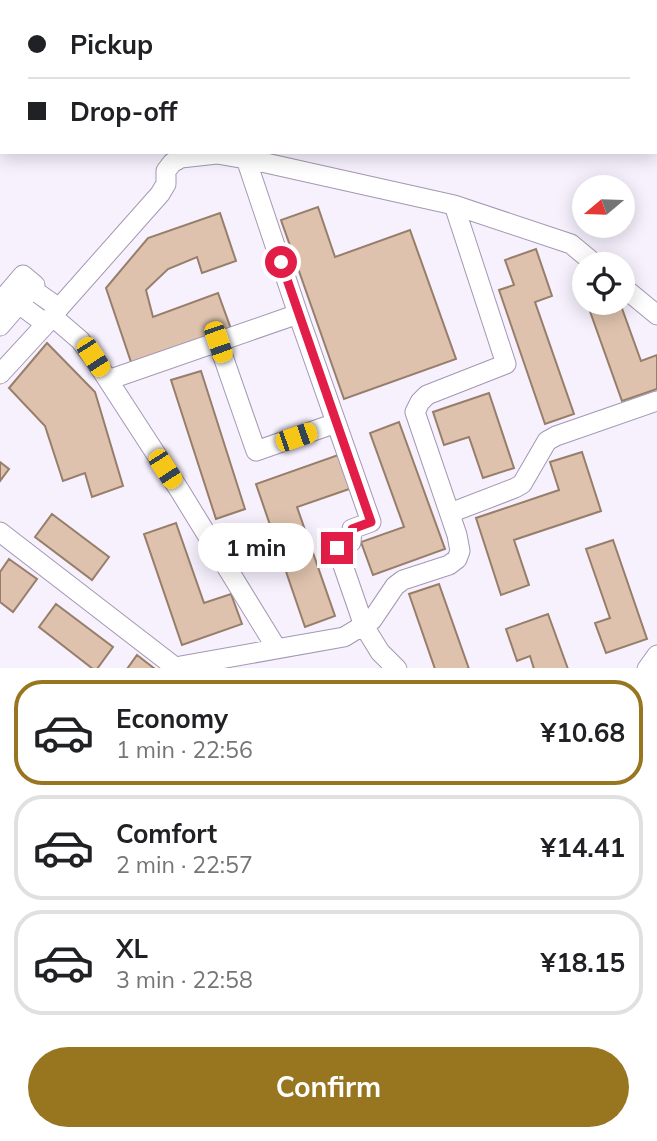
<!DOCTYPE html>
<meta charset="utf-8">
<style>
:root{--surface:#fff;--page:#f2f2f2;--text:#202124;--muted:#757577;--line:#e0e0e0;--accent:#98751f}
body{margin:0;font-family:Mulish,sans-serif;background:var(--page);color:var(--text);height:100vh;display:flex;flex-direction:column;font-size:26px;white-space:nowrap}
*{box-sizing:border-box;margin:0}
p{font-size:23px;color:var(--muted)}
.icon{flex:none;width:38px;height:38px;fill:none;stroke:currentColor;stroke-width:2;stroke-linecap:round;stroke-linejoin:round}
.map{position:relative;height:668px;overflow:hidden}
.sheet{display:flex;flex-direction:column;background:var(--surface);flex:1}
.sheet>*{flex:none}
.hud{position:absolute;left:0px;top:0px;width:658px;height:154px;box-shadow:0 4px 18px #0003;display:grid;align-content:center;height:154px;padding:0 28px;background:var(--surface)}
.needle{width:46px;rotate:251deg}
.tools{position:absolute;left:572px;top:175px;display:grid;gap:14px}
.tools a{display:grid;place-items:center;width:63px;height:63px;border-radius:50%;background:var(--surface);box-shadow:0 4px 18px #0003;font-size:35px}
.end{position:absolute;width:32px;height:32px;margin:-16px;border:9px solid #e11d48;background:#fff;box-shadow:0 0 0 4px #fff}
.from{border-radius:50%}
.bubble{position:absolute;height:49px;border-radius:24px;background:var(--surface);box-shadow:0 4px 18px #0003;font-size:23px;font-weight:700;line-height:49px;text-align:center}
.car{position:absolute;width:21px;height:42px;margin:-21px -10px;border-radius:9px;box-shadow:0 0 5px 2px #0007;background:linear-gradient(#f5c518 24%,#345 0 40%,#f5c518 0 76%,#345 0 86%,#f5c518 0)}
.hud b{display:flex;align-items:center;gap:24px;height:66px;font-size:26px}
.hud b+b{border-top:2px solid var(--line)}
.hud i{width:18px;height:18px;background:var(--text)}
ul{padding:12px 0 0;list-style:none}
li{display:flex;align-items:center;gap:21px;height:105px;margin:0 14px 10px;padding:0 14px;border:4px solid var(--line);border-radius:28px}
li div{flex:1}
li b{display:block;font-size:26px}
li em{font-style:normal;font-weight:700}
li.on{border-color:var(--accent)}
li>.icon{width:63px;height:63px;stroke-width:1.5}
.cta{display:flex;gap:14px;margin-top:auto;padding:14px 28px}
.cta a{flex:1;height:80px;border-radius:42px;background:var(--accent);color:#fff;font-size:28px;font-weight:700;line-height:80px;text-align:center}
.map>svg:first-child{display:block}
.building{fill:#dec2ad;stroke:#977e6b;stroke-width:2}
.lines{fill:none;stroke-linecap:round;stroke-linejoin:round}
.minor-casing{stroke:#a497b2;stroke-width:21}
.minor{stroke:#fff;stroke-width:19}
.route{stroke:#e11d48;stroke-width:9}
</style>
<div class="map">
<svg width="657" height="669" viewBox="0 0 657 669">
<rect width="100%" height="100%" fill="#f6f1fd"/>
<path class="building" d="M318,207L335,257L410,230L456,359L344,399L281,220Z
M220,213L236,261L202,273L197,257L168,269L146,290L153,317L218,293L231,329L132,365L106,288L148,238Z
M536,249L552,296L535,302L574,414L545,424L499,290L514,285L505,260Z
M587,303H620L641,361L657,355V389L622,401Z
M47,343L95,392L123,486L92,497L85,473L63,481L45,426L9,388Z
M201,371L245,509L216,519L171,380Z
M489,393L514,468L483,478L469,437L444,445L433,412Z
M399,422L445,549L373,575L361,542L404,527L370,433Z
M582,452L601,511L514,540L529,585L501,595L476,518L559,490L550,462Z
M341,454L352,488L297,507L335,616L305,627L256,484Z
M0,462L9,469L0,481Z
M52,514L109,557L92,580L35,537Z
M176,523L204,603L231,594L242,624L182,645L144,534Z
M613,540L647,639L606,653L595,623L610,618L586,549Z
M9,559L37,579L13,612L0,602V572Z
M439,584L469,669H435L409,594Z
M56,604L113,647L97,669H93L39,627Z
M548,614L568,669H534L530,656L517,661L506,629Z
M137,655L155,669H127Z"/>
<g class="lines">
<g class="minor-casing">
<path id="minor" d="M246,159L298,314
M623,287L657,315
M0,302L23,275L35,285L0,326
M19,304L46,324L59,308L32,289
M59,308L160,194L166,184V171L172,163L181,158L217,154L257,161L454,205L571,244L595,264
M52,316L80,340L93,357L180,491L277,649
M218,342L256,451L336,423
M0,374L46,324
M108,380L298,314L371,522L352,529L351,542L337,548L364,626L380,652L397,669
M450,513L515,488L522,484L547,441L556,436L657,401
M0,532L175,667L344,637L372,620L395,586L403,580L449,565L457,559L460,551L457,535L415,412L420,402L427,395L506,364L454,205
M647,669L657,655"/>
</g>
<use href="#minor" class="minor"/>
</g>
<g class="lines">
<path class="route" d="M281,262L371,522L352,529L351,542L337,548"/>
</g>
</svg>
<div class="tools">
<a><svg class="needle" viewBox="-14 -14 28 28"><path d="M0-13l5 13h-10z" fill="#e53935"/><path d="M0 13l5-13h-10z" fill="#757577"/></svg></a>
<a><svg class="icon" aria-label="locate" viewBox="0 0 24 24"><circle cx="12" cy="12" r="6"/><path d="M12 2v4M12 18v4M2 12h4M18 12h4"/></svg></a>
</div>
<i class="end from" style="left:281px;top:262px"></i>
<i class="end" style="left:337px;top:548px"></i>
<div class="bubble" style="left:198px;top:523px;width:116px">1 min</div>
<i class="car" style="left:218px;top:342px;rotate:161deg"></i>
<i class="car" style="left:93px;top:357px;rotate:147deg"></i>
<i class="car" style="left:296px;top:437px;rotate:71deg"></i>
<i class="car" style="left:165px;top:469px;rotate:147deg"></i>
<div class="hud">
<b><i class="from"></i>Pickup</b>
<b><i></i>Drop-off</b>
</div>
</div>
<section class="sheet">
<ul>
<li class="on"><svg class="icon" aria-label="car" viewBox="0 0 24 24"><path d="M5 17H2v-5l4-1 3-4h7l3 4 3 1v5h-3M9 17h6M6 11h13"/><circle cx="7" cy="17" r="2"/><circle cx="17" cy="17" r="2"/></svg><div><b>Economy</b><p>1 min · 22:56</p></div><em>¥10.68</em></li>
<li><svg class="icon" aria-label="car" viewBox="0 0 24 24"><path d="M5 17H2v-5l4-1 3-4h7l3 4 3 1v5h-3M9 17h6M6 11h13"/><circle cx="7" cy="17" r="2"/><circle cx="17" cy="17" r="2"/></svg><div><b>Comfort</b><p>2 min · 22:57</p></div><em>¥14.41</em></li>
<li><svg class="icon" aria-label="car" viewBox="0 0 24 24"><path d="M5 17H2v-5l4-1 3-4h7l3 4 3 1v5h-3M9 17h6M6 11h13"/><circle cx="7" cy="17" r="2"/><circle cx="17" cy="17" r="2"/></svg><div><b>XL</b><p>3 min · 22:58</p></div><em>¥18.15</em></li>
</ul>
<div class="cta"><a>Confirm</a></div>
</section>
